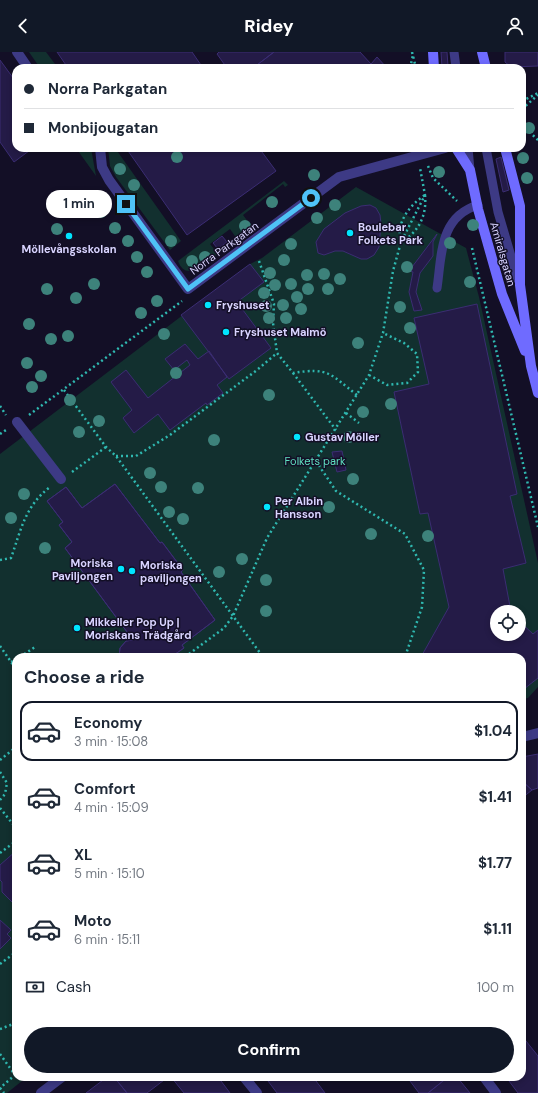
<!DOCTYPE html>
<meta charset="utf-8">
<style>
:root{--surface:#fff;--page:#f2f2f3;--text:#1f2937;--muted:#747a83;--line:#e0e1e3;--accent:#111827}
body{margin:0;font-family:"DM Sans",sans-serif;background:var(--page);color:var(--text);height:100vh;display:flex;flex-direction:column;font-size:15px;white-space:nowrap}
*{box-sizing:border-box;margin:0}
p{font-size:13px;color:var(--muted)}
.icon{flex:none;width:22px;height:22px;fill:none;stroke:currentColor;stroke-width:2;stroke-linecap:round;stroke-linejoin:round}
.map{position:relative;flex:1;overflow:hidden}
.details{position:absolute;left:12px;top:601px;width:514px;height:428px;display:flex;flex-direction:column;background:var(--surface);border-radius:12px;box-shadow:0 2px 6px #0003}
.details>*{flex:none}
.hud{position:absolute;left:12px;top:12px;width:514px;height:88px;border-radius:12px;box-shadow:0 2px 6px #0003;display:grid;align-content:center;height:88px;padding:0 12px;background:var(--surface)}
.fabs{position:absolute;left:490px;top:553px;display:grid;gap:8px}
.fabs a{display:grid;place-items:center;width:36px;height:36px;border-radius:50%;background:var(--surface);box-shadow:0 2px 6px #0003;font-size:20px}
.end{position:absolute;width:18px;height:18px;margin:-9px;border:5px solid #4fc3f7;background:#111;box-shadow:0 0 0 2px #111}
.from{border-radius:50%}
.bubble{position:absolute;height:28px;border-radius:14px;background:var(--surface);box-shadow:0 2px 6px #0003;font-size:13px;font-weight:700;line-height:28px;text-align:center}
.hud b{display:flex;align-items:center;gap:14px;height:38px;font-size:15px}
.hud b+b{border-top:1px solid var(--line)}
.hud i{width:10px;height:10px;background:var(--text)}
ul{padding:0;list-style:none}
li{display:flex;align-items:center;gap:12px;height:60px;margin:0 8px 6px;padding:0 4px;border:2px solid transparent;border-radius:12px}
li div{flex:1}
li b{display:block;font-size:15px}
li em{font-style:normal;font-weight:700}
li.active{border-color:var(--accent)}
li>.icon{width:36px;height:36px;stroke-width:1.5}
h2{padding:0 12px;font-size:18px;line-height:48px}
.pay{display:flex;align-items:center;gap:10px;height:44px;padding:0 12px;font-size:15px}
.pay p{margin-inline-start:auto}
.action{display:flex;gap:8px;margin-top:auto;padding:8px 12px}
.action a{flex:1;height:46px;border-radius:24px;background:var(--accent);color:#fff;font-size:16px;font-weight:700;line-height:46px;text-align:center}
header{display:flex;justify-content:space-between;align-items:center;height:52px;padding:0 12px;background:var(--accent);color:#fff;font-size:18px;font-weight:700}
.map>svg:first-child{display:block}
.green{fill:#12302f;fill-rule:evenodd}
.building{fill:#241b47;stroke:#3b2d73}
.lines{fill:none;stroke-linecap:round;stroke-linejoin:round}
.path{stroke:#2fb8b0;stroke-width:2.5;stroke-dasharray:2 3;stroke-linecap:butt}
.lane{stroke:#3d3a85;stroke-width:9}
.street{stroke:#3d3a85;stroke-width:10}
.secondary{stroke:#6f6bff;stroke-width:10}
.tree{fill:#3d827b}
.route{stroke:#4fc3f7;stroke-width:5}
.poi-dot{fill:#00e5ff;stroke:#130f26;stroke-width:1.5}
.labels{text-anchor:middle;stroke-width:3;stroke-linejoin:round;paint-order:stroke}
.poi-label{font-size:11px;font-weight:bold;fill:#d9d4ff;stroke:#130f26;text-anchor:start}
.street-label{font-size:11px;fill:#d9d4ff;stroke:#130f26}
.park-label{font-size:11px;fill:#5fe0c0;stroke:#130f26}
</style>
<header><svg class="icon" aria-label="back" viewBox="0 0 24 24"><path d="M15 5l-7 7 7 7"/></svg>Ridey<svg class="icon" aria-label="person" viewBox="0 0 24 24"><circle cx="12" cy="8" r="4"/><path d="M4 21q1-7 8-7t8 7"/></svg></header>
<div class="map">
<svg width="538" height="1041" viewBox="0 0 538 1041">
<rect width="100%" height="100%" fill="#130f26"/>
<path class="green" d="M29,0H46L58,16H40Z
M76,96H91L96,124Z
M108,96H115L181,189L170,198L116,125L110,114Z
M284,129L288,133L285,135L283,132L243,163L252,175L237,187L230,177L210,192L218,202C206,211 186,231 178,209Z
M356,135L466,196L479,245L538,511V635L528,646L522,647V605H16V1025H27L7,1041H0V402L250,212L262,206ZM497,560H519V582H497Z"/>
<path class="building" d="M57,0H192L203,16H68Z
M219,0H274L253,16H227L217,2Z
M274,0H360L371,12L377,5L387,16H253Z
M441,0H447L448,14L442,15Z
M505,0H538V14L511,15L505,10Z
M0,8L16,30V96H33L14,110L0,90Z
M126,96H259L276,119L187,183Z
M501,105L509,138L503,140L496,107Z
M370,153L376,156L380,163L381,172L379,195L374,203L367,207H361L343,199H335L324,203L318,201L316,190L324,177L345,161L361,154Z
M437,182L433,190V204L420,221L416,240L422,258L414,259L409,240L413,220L409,219Z
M222,184L227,190L218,197L213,191Z
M250,212L264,230L237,250L271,296L229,327L181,263Z
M477,252L517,442L510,444L526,511L503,517L511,560H497V582H519V569L533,582L538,578V626L524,637L522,634V605H421L449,555L428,461L420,462L394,340L429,332L414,266Z
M185,292L198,307L209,299L227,325L217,333L223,341L207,353L206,351L170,378L158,362L134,381L123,366L132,358L111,330L126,318L148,346L190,313L187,308L174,318L165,307Z
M342,399L346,418L337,420L332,400Z
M115,432L160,491L162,490L183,518L181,520L215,568L182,593L184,596L171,605H119L120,596L126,589L133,588L65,496L72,490L59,473L63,470L47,449L66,435L82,456Z
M115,432L160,491L162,490L183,518L181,520L215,568L182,593L184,596L171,605H119L120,596L126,589L133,588L65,496L72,490L59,473L63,470L47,449L66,435L82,456Z
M538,702V736L532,738L522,729V705Z
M522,729L532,738L522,746Z
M16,799V854L2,840V830L0,828V813Z
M0,868L11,878L7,882L11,886L0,897Z
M522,984L538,1004V1041H518L506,1025H522Z
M107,1025H114L127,1041H86Z
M114,1025H168L147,1041H127Z
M171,1025H218L230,1041H184Z
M265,1025H313L325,1041H277Z
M407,1025H448L428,1041H419Z
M448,1025H457L470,1041H428Z"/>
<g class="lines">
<path class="path" d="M412,0L416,16
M410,16L413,3
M522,49L538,41
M522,57L538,43
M522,73L538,88
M428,114L433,126L457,149
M425,143C427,163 419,180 401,190C400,186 399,181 400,177C402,163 414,150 425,143Z
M472,196L538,475
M259,209L274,252L273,271L277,301L293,321C329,315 330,322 357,343
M293,321L336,378
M369,323L387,333L407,331L418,320L417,302L404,291L383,281
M64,338L106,395L116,404L263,605
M0,354L6,363
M346,361L359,371
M29,363L182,249
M0,382L6,378
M116,404H136L170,383L257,318L277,301
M316,409L336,439L405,482L424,518L422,555L405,605
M72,420L106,395
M0,508L11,506C21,478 25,454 50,435
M0,594L16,617
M20,605L35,595
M185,605L224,576L233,564L267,486L369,323L383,281L393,219L401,190L425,143L420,116
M11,610L16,608
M0,708L16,695
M0,720L7,731L5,742L0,748
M0,756L16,776
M0,801L16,789
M0,912L16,900
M0,977L16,971
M0,1002L15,1023L0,1036
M0,1036L4,1041"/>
<path class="lane" d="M454,0L456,16
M468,96L470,118
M486,96L498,160L518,228
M437,236C442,203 439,165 478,153"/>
<path class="street" d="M17,0L28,16
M100,96L102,115L109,128L188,237L339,125L445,96
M17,370L61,427
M522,685L538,681
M244,1025L257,1041
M484,1025L496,1041
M41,1041L62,1025"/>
<path class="secondary" d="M433,0L434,16
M482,0L486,16
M456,96L470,118L478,157L502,242L525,299
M505,96L520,154V233L531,314L538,341"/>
</g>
<g class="tree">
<circle cx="529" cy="76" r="6"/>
<circle cx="177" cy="105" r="6"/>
<circle cx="523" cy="106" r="6"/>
<circle cx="120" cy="117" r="6"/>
<circle cx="439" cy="120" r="6"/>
<circle cx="314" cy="123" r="6"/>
<circle cx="527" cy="126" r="6"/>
<circle cx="134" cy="133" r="6"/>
<circle cx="272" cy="150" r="6"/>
<circle cx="335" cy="153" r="6"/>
<circle cx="101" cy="160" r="6"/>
<circle cx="317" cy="166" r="6"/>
<circle cx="473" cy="173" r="6"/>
<circle cx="245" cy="174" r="6"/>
<circle cx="115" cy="176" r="6"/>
<circle cx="57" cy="177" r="6"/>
<circle cx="128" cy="189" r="6"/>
<circle cx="171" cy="189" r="6"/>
<circle cx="450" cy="191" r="6"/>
<circle cx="291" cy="192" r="6"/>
<circle cx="137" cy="205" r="6"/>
<circle cx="205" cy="205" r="6"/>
<circle cx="284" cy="208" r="6"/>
<circle cx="192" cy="209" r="6"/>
<circle cx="407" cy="215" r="6"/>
<circle cx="147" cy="220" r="6"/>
<circle cx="270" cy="221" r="6"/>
<circle cx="324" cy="222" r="6"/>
<circle cx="307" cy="223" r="6"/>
<circle cx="340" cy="227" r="6"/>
<circle cx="470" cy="230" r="6"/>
<circle cx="94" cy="232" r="6"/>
<circle cx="291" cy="232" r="6"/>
<circle cx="275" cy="233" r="6"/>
<circle cx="47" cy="237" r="6"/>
<circle cx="308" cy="237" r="6"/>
<circle cx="328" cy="237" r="6"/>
<circle cx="264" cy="241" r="6"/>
<circle cx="297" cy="245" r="6"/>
<circle cx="76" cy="246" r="6"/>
<circle cx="157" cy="249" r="6"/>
<circle cx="283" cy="253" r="6"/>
<circle cx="266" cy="254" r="6"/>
<circle cx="400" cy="255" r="6"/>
<circle cx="301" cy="257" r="6"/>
<circle cx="141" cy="261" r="6"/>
<circle cx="269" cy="266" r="6"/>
<circle cx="286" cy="266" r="6"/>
<circle cx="29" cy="272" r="6"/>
<circle cx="410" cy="276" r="6"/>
<circle cx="164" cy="282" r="6"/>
<circle cx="68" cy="284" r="6"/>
<circle cx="51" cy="287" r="6"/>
<circle cx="358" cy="291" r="6"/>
<circle cx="27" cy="311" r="6"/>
<circle cx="176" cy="321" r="6"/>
<circle cx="41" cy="324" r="6"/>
<circle cx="32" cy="335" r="6"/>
<circle cx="269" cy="343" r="6"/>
<circle cx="70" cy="348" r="6"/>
<circle cx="391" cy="352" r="6"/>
<circle cx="363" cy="360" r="6"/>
<circle cx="99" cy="369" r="6"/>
<circle cx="79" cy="380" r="6"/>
<circle cx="349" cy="385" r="6"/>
<circle cx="214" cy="388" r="6"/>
<circle cx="150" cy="421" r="6"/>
<circle cx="353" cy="427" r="6"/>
<circle cx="161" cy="435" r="6"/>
<circle cx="198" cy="436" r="6"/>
<circle cx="24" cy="442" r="6"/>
<circle cx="329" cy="455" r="6"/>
<circle cx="169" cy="460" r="6"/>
<circle cx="11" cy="466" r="6"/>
<circle cx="183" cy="467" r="6"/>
<circle cx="371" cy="482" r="6"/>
<circle cx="428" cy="484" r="6"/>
<circle cx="45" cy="496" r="6"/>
<circle cx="242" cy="507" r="6"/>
<circle cx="219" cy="520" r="6"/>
<circle cx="266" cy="528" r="6"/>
<circle cx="266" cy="559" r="6"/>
</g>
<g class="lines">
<path class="route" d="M126,152L188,237L311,146"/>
</g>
<g class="poi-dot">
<circle cx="350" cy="181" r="4"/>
<circle cx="69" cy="184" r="4"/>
<circle cx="208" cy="253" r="4"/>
<circle cx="226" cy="280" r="4"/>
<circle cx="297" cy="385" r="4"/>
<circle cx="267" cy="455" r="4"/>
<circle cx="121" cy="517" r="4"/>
<circle cx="132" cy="519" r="4"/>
<circle cx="77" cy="576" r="4"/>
</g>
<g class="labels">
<g class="poi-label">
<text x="358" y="179">Boulebar<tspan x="358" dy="13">Folkets Park</tspan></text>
<text x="69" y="201" text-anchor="middle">Möllevångsskolan</text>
<text x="216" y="257">Fryshuset</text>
<text x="234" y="284">Fryshuset Malmö</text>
<text x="305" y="389">Gustav Möller</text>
<text x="275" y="453">Per Albin<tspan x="275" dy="13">Hansson</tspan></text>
<text x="113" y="515" text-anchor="end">Moriska<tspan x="113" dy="13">Paviljongen</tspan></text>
<text x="140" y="517">Moriska<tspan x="140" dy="13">paviljongen</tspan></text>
<text x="85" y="574">Mikkeller Pop Up |<tspan x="85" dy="13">Moriskans Trädgård</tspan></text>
</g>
<g class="street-label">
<text transform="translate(224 196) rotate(-36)" y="4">Norra Parkgatan</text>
<text transform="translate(503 202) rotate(74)" y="4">Amiralsgatan</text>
</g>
<g class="park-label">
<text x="315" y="413">Folkets park</text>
</g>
</g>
</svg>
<div class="fabs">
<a><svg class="icon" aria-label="locate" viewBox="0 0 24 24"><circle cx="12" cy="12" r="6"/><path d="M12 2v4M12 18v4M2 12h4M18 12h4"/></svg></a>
</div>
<i class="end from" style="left:311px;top:146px"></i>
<i class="end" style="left:126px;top:152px"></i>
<div class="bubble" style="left:46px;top:138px;width:66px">1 min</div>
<div class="hud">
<b><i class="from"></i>Norra Parkgatan</b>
<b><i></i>Monbijougatan</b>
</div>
<section class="details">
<h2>Choose a ride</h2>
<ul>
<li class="active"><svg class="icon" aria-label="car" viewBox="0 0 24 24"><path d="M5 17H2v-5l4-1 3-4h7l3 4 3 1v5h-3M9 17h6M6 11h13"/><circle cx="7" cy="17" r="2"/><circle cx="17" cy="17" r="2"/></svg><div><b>Economy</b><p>3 min · 15:08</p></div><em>$1.04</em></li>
<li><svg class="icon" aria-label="car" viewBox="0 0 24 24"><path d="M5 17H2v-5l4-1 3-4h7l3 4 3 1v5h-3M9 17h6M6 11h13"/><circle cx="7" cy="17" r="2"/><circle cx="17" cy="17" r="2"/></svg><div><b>Comfort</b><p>4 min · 15:09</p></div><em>$1.41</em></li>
<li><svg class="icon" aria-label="car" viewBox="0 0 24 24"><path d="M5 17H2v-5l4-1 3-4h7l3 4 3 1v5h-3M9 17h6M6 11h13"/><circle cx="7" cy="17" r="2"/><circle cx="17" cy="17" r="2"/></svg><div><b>XL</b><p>5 min · 15:10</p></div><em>$1.77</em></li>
<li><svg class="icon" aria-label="car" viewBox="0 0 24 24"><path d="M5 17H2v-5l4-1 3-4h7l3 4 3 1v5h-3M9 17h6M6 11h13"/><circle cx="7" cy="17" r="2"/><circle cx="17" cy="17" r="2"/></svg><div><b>Moto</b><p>6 min · 15:11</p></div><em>$1.11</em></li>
</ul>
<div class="pay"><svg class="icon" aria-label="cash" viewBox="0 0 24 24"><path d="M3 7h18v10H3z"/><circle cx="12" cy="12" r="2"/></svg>Cash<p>100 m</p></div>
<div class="action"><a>Confirm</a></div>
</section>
</div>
